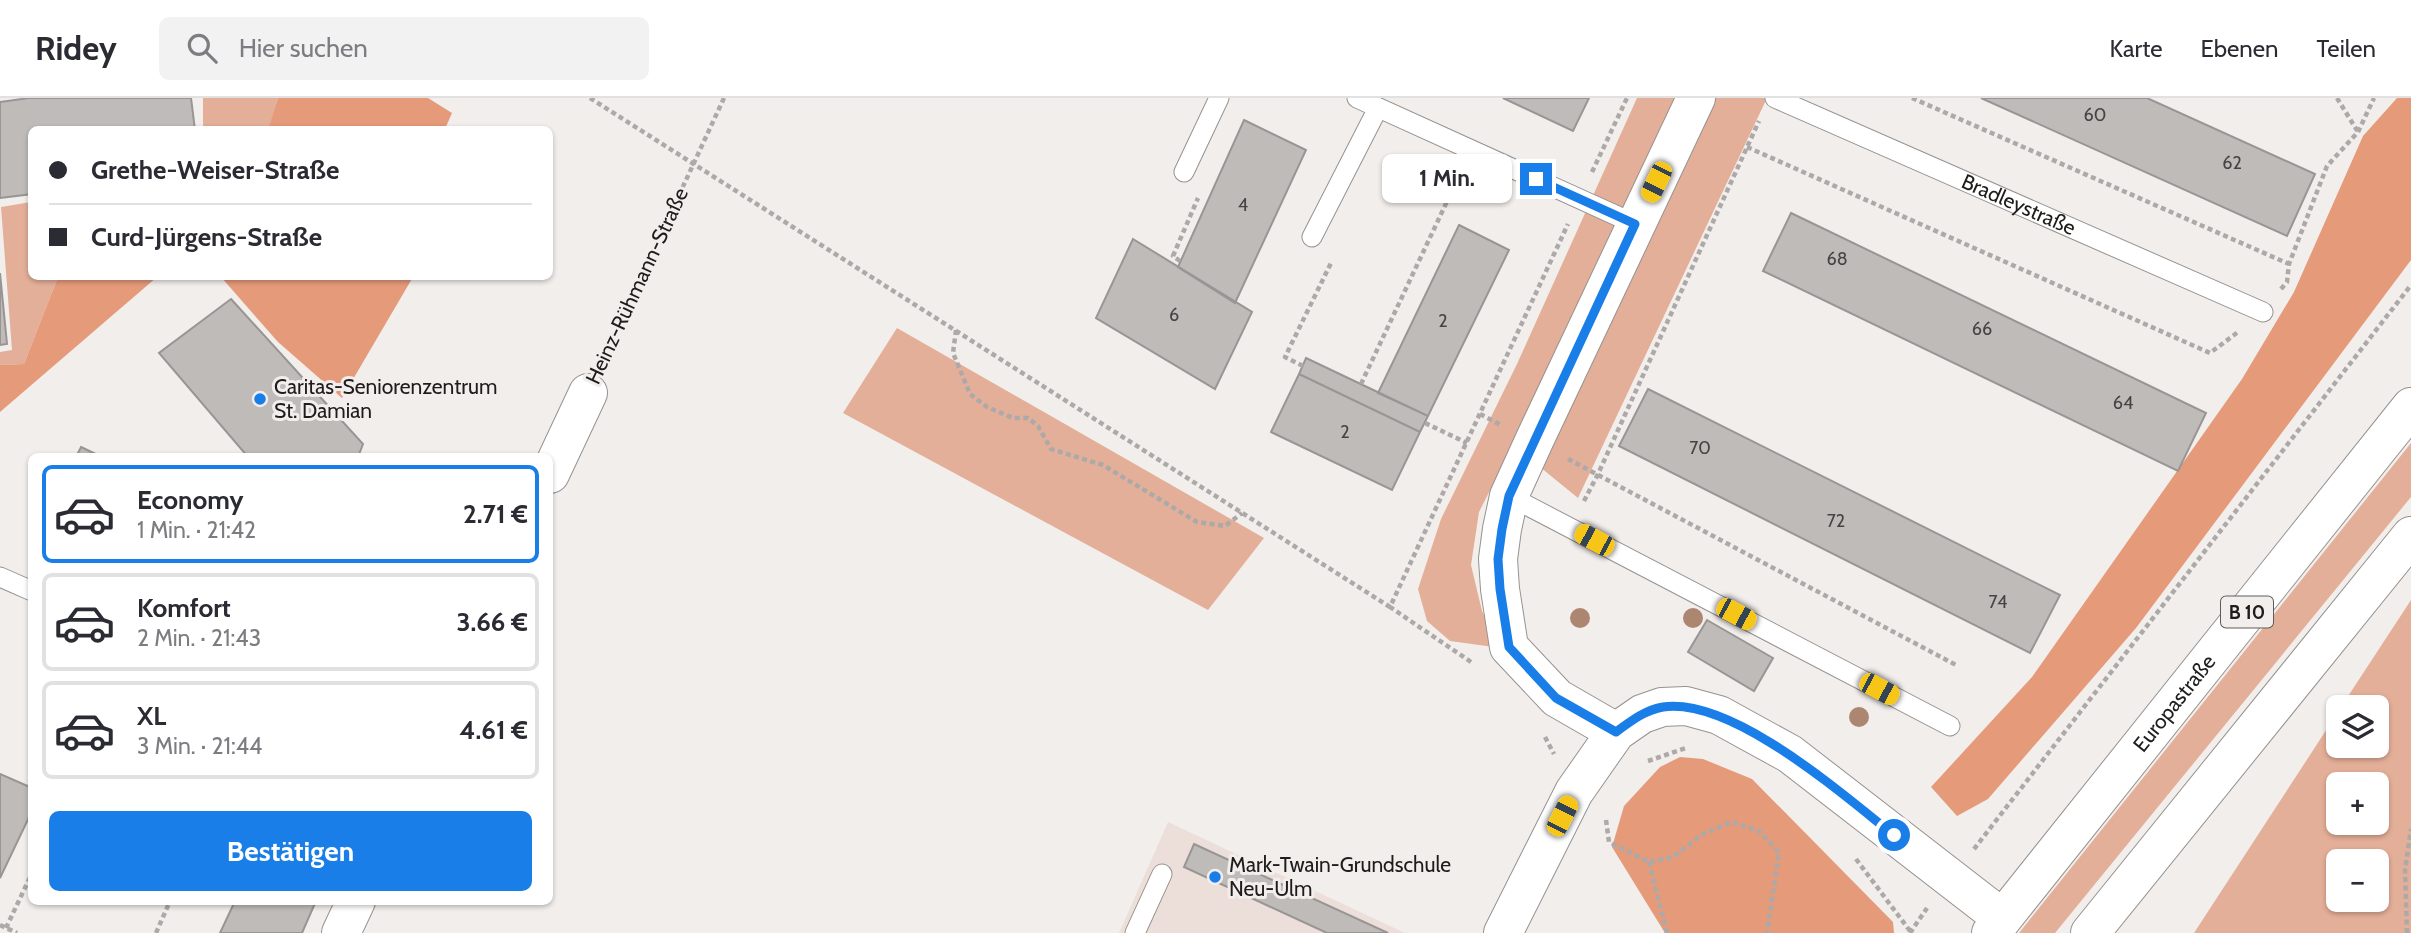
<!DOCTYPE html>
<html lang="de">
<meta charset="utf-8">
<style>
:root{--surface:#fff;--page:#f2f2f3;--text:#2b2b33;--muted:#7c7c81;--line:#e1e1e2;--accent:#197ee7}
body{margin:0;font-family:Cabin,sans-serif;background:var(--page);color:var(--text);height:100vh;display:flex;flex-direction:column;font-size:26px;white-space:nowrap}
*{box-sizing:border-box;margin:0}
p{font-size:23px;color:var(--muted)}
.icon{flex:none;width:38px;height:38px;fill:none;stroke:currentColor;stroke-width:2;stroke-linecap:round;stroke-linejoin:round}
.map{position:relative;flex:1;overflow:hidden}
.drawer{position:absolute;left:28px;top:355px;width:525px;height:452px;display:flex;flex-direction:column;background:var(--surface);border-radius:10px;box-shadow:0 2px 5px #0004}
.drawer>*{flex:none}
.top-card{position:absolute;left:28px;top:28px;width:525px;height:154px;border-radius:10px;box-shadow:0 2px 5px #0004;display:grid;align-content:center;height:154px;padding:0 21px;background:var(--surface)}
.tools{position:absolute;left:2326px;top:597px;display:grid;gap:14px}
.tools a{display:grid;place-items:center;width:63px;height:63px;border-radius:10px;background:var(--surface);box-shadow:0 2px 5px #0004;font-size:35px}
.end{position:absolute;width:32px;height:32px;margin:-16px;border:9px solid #197ee7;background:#fff;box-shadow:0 0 0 4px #fff}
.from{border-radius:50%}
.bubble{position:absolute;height:49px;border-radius:10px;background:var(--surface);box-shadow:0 2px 5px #0004;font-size:23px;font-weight:700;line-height:49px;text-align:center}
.car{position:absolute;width:21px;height:42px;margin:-21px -10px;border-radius:9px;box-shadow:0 0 5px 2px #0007;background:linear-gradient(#f5c518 24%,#345 0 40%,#f5c518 0 76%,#345 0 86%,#f5c518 0)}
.top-card b{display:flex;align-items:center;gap:24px;height:66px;font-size:26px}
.top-card b+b{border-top:2px solid var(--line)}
.top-card i{width:18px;height:18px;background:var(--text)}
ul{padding:12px 0 0;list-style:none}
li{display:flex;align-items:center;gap:21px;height:98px;margin:0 14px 10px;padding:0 7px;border:4px solid var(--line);border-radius:10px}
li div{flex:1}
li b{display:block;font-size:26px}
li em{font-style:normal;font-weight:700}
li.on{border-color:var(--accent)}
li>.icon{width:63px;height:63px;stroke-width:1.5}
.button{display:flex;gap:14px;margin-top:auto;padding:14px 21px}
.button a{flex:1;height:80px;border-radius:10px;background:var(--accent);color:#fff;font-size:28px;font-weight:700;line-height:80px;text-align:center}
header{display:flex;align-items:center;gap:42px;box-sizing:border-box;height:98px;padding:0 35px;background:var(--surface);border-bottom:2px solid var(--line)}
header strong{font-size:33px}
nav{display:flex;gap:38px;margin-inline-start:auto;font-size:24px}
.search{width:490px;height:63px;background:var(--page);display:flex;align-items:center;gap:18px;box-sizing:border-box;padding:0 24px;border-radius:10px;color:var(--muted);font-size:26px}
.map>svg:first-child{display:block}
.built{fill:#ecdfda}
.green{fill:#e4af98;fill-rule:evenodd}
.forest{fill:#e59a7a}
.building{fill:#bfbbb9;stroke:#999594;stroke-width:2}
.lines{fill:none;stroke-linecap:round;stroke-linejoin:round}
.service-casing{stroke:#969290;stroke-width:21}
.minor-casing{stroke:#969290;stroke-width:40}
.primary-casing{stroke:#969290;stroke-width:40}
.path{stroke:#aca9a8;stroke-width:4.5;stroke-dasharray:5 3.5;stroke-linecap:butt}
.service{stroke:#fff;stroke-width:19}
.minor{stroke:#fff;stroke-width:38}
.primary{stroke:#fff;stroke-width:38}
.tree{fill:#ad8672}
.route{stroke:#197ee7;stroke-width:9}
.poi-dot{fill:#197ee7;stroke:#f2eeec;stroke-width:2.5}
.labels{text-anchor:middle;stroke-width:6;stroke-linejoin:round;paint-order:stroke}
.number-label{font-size:18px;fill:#464443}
.shield{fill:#f2eeec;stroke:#5e5c5a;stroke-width:2}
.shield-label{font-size:19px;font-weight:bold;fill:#1e1d1c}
.street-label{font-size:21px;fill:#1e1d1c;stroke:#f2eeec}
.poi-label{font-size:21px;fill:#1e1d1c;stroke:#f2eeec;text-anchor:start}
</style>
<header>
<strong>Ridey</strong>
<div class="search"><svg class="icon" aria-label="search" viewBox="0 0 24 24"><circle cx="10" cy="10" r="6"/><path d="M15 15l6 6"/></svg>Hier suchen</div>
<nav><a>Karte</a><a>Ebenen</a><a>Teilen</a></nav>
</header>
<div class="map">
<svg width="2411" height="835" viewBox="0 0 2411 835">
<rect width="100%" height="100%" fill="#f2eeec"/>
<path class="built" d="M1168,724L1405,835H1119Z"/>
<path class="green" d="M203,0H278L268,32L203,31Z
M1637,0H1767L1578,400L1513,347L1479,414L1471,467L1482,513L1501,550L1450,543L1427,523L1418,491L1441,421L1517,266Z
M31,104L32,178L58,179L24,266L0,267V254L12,252L1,109Z
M897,230L1264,440L1208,512L843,315Z
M2411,345V399L2055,835H2019Z
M2411,502V835H2194L2338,614V648H2376V609H2341ZM2338,686H2376V724H2338ZM2338,763H2376V802H2338Z"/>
<path class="forest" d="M278,0H428L452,15L445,31H268Z
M2397,0H2411V162L2136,530L1988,701L1957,718L1931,689L2032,579L2242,281L2294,194L2363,38Z
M58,179H157L0,314V267L24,266Z
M221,179H413L342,300L278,244Z
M1680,659L1703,661L1752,681L1893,824L1894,835H1665L1612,749L1624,708L1660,669Z"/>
<path class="building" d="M29,0H191L195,32H32V96L0,100V4Z
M1503,0H1589L1573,33Z
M1981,0H2147L2315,76L2287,138Z
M1244,22L1306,52L1235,205L1178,169Z
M1791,115L2206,315L2178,373L1763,173Z
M1459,127L1509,152L1428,318L1378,295Z
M1133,141L1252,214L1215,291L1096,220Z
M0,175L7,246L0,247Z
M231,201L363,346L358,359H248L159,255Z
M1306,260L1428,318L1420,334L1299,276Z
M1299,276L1420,334L1392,392L1271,334Z
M1648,291L2060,497L2030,555L1619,348Z
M81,349L102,359H76Z
M1707,522L1773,560L1754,593L1688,554Z
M0,676L32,690V713L0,780Z
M1194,746L1388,835H1327L1184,769Z
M235,803H316L302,835H220Z"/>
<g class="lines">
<g class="service-casing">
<g id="service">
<path d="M1357,0L1635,126"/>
<path id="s1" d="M1775,0L2263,214"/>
<path d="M1184,74L1219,0"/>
<path d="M1312,139L1378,10"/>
<path d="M1509,398L1950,628"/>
<path d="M0,479L32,493"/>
<path d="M1135,835L1162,776"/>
</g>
</g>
<g class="minor-casing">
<path id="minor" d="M550,376L588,295
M1616,634L1557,600L1509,549L1500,491L1498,461L1502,431L1509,398L1534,343L1696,0
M341,835L356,803
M1503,835L1574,694L1616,634L1642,616L1662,609L1686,608L1719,617L1790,656L2002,820"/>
</g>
<g class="primary-casing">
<g id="primary">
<path id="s2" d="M1991,835L2411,309"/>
<path d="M2090,835L2411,438"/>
</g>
</g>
<path class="path" d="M590,0L1390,509
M1912,0L2289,166
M2337,0L2358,34
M1747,49L2210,255L2238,234
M1592,74L1627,0
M1180,163L1173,158L1198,100
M2281,191L2287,184L2289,166L2327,68L2358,34L2374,0
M956,232L953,255L970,296L987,309L1013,320H1028L1038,328L1051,351L1103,367L1197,424L1225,428L1242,415
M604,259L724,0
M1303,268L1285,259L1332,163
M1361,286L1459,78
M1480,316L1501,327
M1425,325L1467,345
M1568,361L1956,567
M1584,403L1598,376L1759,23
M1471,564L1390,509L1568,126
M1545,639L1554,656
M1648,663L1686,650
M1606,722L1609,744L1649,764L1673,759L1703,736L1731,724L1759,733L1779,754L1767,835
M1974,751L2411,187
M1856,761L1910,833
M1649,764L1667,835
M0,827L17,835
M6,830L32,775
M156,835L170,803
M1910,835L1927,810
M2407,835L2405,772L2411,731"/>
<use href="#service" class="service"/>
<use href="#minor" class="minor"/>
<use href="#primary" class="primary"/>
</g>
<g class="tree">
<circle cx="1580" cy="520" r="10"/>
<circle cx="1693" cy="520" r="10"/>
<circle cx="1859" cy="619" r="10"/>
</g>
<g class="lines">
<path class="route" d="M1536,81L1635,126L1509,398L1502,431L1498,461L1500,491L1509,549L1556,600L1616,634C1631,623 1645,612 1663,609C1732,599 1842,696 1894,737"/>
</g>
<g class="poi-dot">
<circle cx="260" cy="301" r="7"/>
<circle cx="1215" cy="779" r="7"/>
</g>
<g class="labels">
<g class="number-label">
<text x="2095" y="23">60</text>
<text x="2232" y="71">62</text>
<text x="1243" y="113">4</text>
<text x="1837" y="167">68</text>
<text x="1174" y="223">6</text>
<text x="1443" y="229">2</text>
<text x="1982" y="237">66</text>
<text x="2123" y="311">64</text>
<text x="1345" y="340">2</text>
<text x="1700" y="356">70</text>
<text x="1836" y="429">72</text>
<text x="1998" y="510">74</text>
</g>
<rect class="shield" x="2221" y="498.5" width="52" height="31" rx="5"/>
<g class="shield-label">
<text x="2247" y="521">B 10</text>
</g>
<g class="street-label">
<text dy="7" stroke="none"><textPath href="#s1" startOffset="266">Bradleystraße</textPath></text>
<text transform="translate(637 188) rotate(-65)" y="7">Heinz-Rühmann-Straße</text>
<text dy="7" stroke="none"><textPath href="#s2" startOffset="294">Europastraße</textPath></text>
</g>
<g class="poi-label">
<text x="274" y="296">Caritas-Seniorenzentrum<tspan x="274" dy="24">St. Damian</tspan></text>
<text x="1229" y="774">Mark-Twain-Grundschule<tspan x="1229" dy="24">Neu-Ulm</tspan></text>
</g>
</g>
</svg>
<div class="tools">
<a><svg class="icon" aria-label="layers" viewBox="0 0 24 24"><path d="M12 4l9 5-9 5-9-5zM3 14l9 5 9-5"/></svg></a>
<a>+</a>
<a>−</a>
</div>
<i class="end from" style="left:1894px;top:737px"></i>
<i class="end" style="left:1536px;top:81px"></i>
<div class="bubble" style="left:1382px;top:56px;width:130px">1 Min.</div>
<i class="car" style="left:1656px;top:84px;rotate:206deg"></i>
<i class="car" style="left:1594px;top:442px;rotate:298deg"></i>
<i class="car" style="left:1736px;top:516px;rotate:118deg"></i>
<i class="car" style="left:1879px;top:591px;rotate:118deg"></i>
<i class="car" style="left:1562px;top:718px;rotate:27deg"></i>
<div class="top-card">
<b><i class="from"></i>Grethe-Weiser-Straße</b>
<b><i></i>Curd-Jürgens-Straße</b>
</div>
<section class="drawer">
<ul>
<li class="on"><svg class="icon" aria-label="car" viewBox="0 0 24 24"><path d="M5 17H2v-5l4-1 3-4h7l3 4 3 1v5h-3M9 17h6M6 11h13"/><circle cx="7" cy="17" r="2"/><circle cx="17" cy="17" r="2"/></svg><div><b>Economy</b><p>1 Min. · 21:42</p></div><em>2.71 €</em></li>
<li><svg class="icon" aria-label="car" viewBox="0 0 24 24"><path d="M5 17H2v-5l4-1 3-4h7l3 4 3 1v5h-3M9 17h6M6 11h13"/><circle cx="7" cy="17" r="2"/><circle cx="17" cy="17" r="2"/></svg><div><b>Komfort</b><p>2 Min. · 21:43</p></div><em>3.66 €</em></li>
<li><svg class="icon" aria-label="car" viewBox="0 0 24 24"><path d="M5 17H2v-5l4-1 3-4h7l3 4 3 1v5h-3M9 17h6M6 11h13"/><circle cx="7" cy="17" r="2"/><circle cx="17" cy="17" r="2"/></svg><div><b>XL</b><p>3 Min. · 21:44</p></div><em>4.61 €</em></li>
</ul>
<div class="button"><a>Bestätigen</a></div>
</section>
</div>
